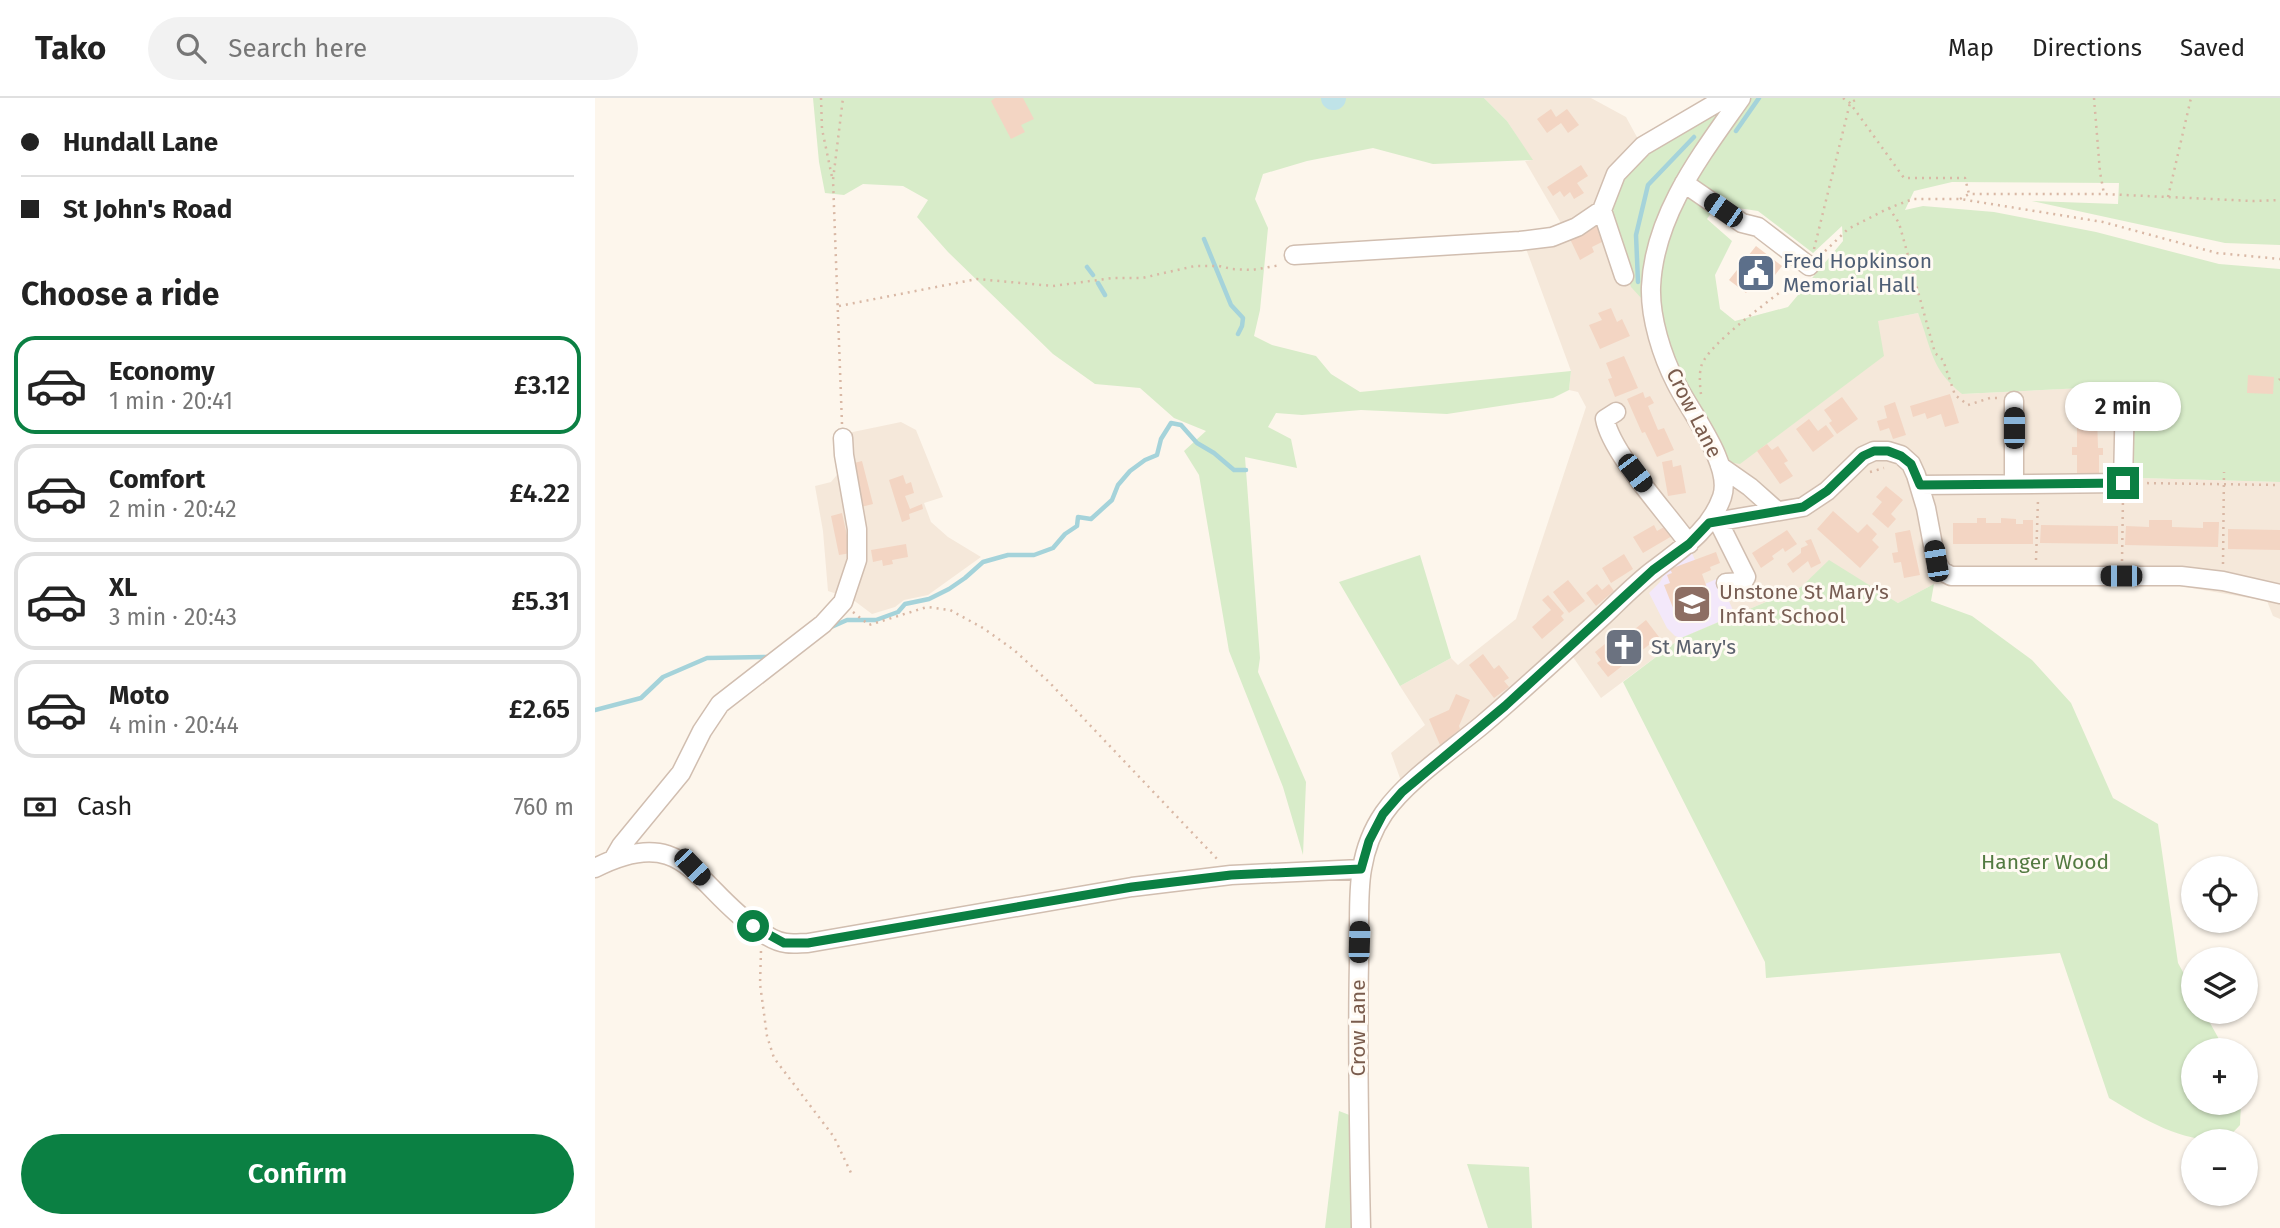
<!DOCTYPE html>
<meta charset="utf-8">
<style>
:root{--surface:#fff;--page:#f2f2f2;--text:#222;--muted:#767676;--line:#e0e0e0;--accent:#0b8043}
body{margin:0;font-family:"Fira Sans",sans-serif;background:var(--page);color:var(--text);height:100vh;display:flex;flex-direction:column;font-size:26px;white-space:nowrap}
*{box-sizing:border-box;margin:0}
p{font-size:23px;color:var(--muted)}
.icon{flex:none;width:38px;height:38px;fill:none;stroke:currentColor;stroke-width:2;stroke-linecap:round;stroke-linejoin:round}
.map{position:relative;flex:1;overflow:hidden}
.sheet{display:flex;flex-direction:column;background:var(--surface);width:595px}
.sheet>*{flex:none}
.hud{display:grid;align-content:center;height:154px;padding:0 21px;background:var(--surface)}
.buttons{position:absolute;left:1586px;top:758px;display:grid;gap:14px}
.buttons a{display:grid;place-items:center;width:77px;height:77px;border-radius:50%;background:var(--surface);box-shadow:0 2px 5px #0004;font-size:35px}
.end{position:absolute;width:32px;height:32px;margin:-16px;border:9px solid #0b8043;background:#fff;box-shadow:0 0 0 4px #fff}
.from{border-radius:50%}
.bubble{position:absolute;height:49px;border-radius:24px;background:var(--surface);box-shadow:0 2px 5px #0004;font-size:23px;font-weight:600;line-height:49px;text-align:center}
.car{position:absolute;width:21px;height:42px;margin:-21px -10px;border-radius:9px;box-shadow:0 0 5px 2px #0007;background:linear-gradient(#222 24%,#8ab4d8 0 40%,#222 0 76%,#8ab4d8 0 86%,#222 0)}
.hud b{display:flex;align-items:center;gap:24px;height:66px;font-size:26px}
.hud b+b{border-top:2px solid var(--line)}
.hud i{width:18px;height:18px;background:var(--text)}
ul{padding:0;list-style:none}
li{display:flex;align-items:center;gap:21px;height:98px;margin:0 14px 10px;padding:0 7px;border:4px solid var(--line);border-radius:21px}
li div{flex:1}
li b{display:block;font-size:26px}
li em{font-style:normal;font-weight:600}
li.on{border-color:var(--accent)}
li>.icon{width:63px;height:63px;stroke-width:1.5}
h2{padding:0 21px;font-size:32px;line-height:84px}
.pay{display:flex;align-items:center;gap:18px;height:77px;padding:0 21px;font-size:26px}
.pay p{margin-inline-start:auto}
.cta{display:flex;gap:14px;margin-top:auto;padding:14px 21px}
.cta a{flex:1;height:80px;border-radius:42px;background:var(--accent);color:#fff;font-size:28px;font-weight:600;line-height:80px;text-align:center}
header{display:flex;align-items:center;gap:42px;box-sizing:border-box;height:98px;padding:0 35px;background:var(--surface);border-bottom:2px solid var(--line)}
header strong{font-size:33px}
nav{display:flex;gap:38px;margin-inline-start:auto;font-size:24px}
.search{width:490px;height:63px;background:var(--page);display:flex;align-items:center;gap:18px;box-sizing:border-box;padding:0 24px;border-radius:38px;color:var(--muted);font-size:26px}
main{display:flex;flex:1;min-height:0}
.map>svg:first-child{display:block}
.residential{fill:#f5e8da}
.education{fill:#f3e8fa}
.green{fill:#d8ecc9;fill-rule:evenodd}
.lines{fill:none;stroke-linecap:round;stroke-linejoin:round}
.stream{stroke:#a5d3da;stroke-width:4.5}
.river{stroke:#bfe3e8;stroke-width:24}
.building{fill:#f3d5c3}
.minor-casing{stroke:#d1beb0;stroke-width:21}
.path{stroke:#d9b8a5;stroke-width:2.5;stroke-dasharray:2 5;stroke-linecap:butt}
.minor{stroke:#fff;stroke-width:18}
.route{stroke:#0b8043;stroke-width:9}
.labels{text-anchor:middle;stroke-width:6;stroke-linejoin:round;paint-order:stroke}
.service-label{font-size:21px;fill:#4e5e75;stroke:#fffaf3;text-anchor:start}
.street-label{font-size:21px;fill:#7a5c4d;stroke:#fffaf3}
.education-label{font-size:21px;fill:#785e54;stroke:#fffaf3;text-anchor:start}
.worship-label{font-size:21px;fill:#5b616d;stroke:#fffaf3;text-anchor:start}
.park-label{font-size:21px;fill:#537a41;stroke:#fffaf3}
</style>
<header>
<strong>Tako</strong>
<div class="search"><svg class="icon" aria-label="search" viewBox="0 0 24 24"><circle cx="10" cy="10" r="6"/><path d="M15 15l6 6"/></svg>Search here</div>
<nav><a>Map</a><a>Directions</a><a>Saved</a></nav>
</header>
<main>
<section class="sheet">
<div class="hud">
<b><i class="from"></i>Hundall Lane</b>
<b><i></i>St John's Road</b>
</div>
<h2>Choose a ride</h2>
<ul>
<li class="on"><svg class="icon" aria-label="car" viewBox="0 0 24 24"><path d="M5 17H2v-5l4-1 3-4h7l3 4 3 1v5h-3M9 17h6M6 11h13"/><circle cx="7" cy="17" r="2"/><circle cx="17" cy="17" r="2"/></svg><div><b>Economy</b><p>1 min · 20:41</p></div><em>£3.12</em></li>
<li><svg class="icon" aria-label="car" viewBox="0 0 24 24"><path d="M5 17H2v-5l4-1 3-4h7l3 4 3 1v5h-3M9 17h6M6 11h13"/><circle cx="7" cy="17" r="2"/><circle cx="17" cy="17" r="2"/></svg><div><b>Comfort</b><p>2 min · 20:42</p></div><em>£4.22</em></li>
<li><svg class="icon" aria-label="car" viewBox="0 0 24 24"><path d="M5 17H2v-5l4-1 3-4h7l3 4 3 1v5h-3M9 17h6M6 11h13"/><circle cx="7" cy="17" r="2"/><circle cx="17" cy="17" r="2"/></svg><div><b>XL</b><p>3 min · 20:43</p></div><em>£5.31</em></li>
<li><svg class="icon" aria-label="car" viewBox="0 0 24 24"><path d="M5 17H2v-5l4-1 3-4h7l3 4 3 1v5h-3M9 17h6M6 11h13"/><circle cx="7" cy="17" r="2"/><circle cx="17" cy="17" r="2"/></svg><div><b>Moto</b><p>4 min · 20:44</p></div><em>£2.65</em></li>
</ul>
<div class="pay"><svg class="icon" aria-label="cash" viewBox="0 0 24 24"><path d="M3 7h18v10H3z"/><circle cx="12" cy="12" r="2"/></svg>Cash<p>760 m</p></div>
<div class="cta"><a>Confirm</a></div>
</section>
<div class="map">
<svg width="1685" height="1130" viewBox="0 0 1685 1130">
<rect width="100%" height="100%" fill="#fdf6ec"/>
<path class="residential" d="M889,0H996L1031,19L1049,52L1068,224L1087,282L1282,223L1323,215L1367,296L1529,288L1536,306L1545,380L1685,384V521L1678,518L1672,503L1579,487L1339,486L1303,505L1234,463L1206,489L1086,540L1006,600L978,559L808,704L806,683L796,655L830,627L805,588L856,560L863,567L921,521L991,309L983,294L974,292L976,273L930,148L974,139L930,63L937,62L912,23Z
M306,324L321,332L348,399L329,405L336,424L353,439L386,459L333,497L309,502L300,509L277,516L257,501L233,493L228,433L220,388L236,384L256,360L253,335Z"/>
<path class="education" d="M1097,455L1110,486L1124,480L1140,517L1086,540L1080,538L1072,530L1054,495L1065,484L1070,475Z"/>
<path class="green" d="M218,0H889L912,23L938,62L838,66L778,50L712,63L668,76L660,101L673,130L665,212L659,238L677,247L721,258L736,276L765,294L976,273L974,292L958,300L852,316L766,312L707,317L681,315L673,329L696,341L702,370L650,359L665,560L663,574L711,684L708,757L688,689L634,553L604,377L589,353L611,333L579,320L545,290L500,286L458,256L353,154L322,119L333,102L308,88L268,86L249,97L230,95L224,64Z
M1114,0H1685V147L1630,145L1437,103L1523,106L1524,85L1357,84L1319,93L1310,112L1328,108L1399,114L1501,134L1624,166L1685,171V384L1545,380L1538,372L1536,306L1529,288L1367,296C1335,270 1337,251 1323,215L1283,223L1289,258L1145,366L1132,364L1087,282L1068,224L1036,189L1009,104L1049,52ZM1128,98L1143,110L1163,113L1218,155L1247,128L1248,143L1193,209L1140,223L1125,211L1120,177L1137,143L1112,121Z
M825,457L856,560L805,588L744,484Z
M1234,462L1303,505L1339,486L1336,503L1377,518L1437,562L1476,605L1518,700L1563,726L1583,865L1598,892V914H1609L1630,952H1598V1004L1646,1005L1645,1027L1630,1043C1584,1043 1552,1023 1514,1000L1465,855L1171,880L1170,864L1028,584L1086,540L1206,489Z
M744,1013L757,1018L764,1130H730Z
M872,1066L934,1069L937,1130H893Z"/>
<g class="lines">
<path class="stream" d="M1141,33L1164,0
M609,141L636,207L648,220L647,228L643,236
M492,169L498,177
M1043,184L1041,137L1053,87L1099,39
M503,185L510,197
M234,530L252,522H281L303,514L310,506L334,501L354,491L370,480L388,464L413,457H439L458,450L470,436L482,428L483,419L496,421L517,402L523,387L535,373L550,362L562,357L566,341L576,325L586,327L602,345L619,355L639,372H651
M0,612L46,600L68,579L112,560L174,559"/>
<path class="river" d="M738,0H739"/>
</g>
<path class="building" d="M400,0H428L439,21L426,27L430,34L416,41L396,3Z
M956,11L961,19L972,11L984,27L973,35L966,25L952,35L942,21Z
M986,67L993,78L982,85L989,95L979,101L975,94L969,99L965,93L958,98L952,89Z
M1004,127L1011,142L997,149L999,154L985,162L975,141Z
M1161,148L1187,168L1170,190L1165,185L1158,193L1155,190L1151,195L1134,182Z
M1016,210L1022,224L1027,221L1035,238L1005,251L994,227L1007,222L1003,215Z
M1029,258L1043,290L1020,299L1013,281L1017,280L1011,265Z
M1653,277L1679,279L1678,296L1652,295Z
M1048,294L1050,300L1055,298L1059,305L1053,308L1063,332L1069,330L1079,352L1062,359L1050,334L1047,335L1032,301Z
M1355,296L1364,325L1350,329L1346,316L1332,321L1330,315L1318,319L1315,308Z
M1247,299L1263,321L1242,336L1234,325L1237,323L1229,312Z
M1478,302H1508V318H1502L1503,350H1508V357H1504V382H1482V357H1477V349H1482V327H1478Z
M1300,304L1311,337L1298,341L1294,330L1285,333L1282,323L1292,320L1289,308Z
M1214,321L1223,333L1231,327L1239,338L1218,354L1201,331Z
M1172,346L1177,352L1183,348L1193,363L1189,365L1198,378L1185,386L1162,353Z
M1077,362L1078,369L1086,367L1091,395L1073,398L1067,364Z
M267,363L278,406L266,409L255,366Z
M308,377L311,386L316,384L319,395L310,398L315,411L327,406L328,411L314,416L315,421L307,424L294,382Z
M1291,388L1308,402L1296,416L1301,421L1293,430L1277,416L1287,404L1281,399Z
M1238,413L1263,435L1272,426L1282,436L1277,442L1284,449L1265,470L1222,431Z
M247,415L256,455L244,457L236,418Z
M1382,420H1391V425H1406V420L1421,421V426H1428V422H1438V446H1358V425H1382Z
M1554,422H1577V429L1608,430V424H1624L1623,449L1530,447L1531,428L1554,429Z
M1059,427L1062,433L1071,428L1077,438L1048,455L1038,439Z
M1446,427L1523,428V446L1445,445Z
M1633,431L1685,432V452L1633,451Z
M1192,432L1202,446L1190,454L1188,450L1177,458L1179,461L1166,470L1157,455Z
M1315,432L1325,477L1309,480L1306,464L1299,465L1297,455L1303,454L1300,435Z
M1216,441L1226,465L1216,470L1213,463L1198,475L1192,466L1206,455V450L1213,447L1210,443Z
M311,446L313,459L297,462L298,466L288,468L287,462L278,464L276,452Z
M1121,454L1125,465L1115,469L1116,472L1107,476L1116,501L1096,509L1098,514L1082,520L1069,487L1075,485L1072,477L1077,475L1075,471Z
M1029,456L1038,471L1016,485L1007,470Z
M973,482L990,503L974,515L958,494Z
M1002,486L1007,492L1014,486L1019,493L1001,508L991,495Z
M953,497L969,515L966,518L969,522L947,541L937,529L956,512L947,502Z
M1051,522L1064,539L1013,579L1002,565L1006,562L1000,554L1020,538L1024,544Z
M888,556L899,571L904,567L914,580L909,583L914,589L899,600L874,567Z
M861,596L875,602L864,628L865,631L845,647L834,621L854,612Z"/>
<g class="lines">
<g class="minor-casing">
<path id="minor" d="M1089,85L1147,125L1163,129L1214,168
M1007,112L1029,178
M699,157L925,143L957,139L982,129L1007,112L1021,76L1048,48L1130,0
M1419,303V385
M1021,314L1010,321C1016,355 1072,415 1094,446
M1125,368L1155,389L1182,413
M1325,387L1528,385L1530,297
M1114,425L1208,409L1232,393L1268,358L1279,353H1293L1306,357L1316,366L1321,377L1331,410L1341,463L1347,473L1356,478H1586L1628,483L1685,496
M1124,425L1151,479L1148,484L1131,485
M19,760L26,748L86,675L107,633L125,606L228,526L248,504L262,462V431L249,357L248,340
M0,770C90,724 100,788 162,831C170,837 181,844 191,845C198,846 206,845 213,845L537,789L636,777L766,771
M766,1130C764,1041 762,953 764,864C765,835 762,799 767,771C770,752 778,731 789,715C811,683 857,652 887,627C928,592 967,556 1006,520C1024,503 1041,485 1060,471C1087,450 1115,433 1127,399C1138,367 1095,314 1081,285C1067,258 1055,220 1056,189C1059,117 1106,57 1146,0"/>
</g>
<path class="path" d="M226,0L227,31L237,79
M1248,0L1255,5L1309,80H1370L1374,96
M1499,0L1505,74L1509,96
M1573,99L1596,0
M1365,101L1374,96H1509L1658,103L1685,102
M1294,110L1304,125L1340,255L1348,262L1360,297L1373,307L1395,300H1404
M1219,151L1255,5L1264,0
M1225,158L1253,131L1294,110L1318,101H1365L1508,124L1622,155L1685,161
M244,208L382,181L458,188L518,180H547L600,168H624L637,171L657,172L686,167
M1684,282L1685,281
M1106,296C1105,289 1104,277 1106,269C1112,245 1182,199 1203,179
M247,326L238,82L248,0
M1275,374L1289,370
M1545,385L1685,387
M1441,462L1443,402
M1527,463L1528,399
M1628,466L1629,374
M258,514L274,527L332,509L355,512L388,530L419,552L454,584L625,764
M166,853L165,886L172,938L179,960L239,1039L257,1077"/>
<use href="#minor" class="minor"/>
</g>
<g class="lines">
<path class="route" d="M158,828L189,845H213L537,789L636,777L766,771L774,743L788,716L807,694L910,608L1058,472L1094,446L1114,425L1208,409L1232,393L1268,358L1279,353H1293L1306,358L1316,366L1325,387L1528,385"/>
</g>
<defs>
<g id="civic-square" transform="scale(2.0125)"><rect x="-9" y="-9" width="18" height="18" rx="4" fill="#5c6f8a" stroke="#fffaf3"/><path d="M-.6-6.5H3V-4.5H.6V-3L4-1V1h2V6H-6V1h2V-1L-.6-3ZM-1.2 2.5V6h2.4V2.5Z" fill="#fff"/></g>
<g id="school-square" transform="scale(2.0125)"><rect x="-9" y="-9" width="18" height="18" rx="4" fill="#8d6e63" stroke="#fffaf3"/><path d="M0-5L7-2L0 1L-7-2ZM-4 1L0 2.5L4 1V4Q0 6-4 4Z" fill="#fff"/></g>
<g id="church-square" transform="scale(2.0125)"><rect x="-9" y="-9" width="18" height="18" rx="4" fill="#6b7280" stroke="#fffaf3"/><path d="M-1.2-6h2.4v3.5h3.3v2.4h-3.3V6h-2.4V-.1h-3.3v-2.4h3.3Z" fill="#fff"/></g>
</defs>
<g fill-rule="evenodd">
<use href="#civic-square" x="1161" y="175"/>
<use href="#school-square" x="1097" y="506"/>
<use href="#church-square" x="1029" y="549"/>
</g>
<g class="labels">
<g class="service-label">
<text x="1188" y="170">Fred Hopkinson<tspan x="1188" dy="24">Memorial Hall</tspan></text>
</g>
<g class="street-label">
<text transform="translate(1099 315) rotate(63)" y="7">Crow Lane</text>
<text transform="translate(763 930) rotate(-90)" y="7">Crow Lane</text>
</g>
<g class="education-label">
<text x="1124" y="501">Unstone St Mary's<tspan x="1124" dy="24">Infant School</tspan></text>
</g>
<g class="worship-label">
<text x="1056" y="556">St Mary's</text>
</g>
<g class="park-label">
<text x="1450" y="771">Hanger Wood</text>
</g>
</g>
</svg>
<div class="buttons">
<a><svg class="icon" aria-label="locate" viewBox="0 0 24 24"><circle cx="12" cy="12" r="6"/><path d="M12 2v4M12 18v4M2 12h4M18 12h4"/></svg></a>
<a><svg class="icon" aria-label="layers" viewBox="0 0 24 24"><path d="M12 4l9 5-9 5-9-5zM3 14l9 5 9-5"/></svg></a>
<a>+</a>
<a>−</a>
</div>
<i class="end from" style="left:158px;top:828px"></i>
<i class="end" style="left:1528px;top:385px"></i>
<div class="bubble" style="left:1470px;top:284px;width:116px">2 min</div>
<i class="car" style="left:1128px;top:112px;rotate:305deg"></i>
<i class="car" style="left:1419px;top:330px;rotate:0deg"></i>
<i class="car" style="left:1040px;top:375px;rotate:143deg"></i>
<i class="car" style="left:1341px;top:463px;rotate:351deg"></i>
<i class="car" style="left:1526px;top:478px;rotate:270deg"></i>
<i class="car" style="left:97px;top:769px;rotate:136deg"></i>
<i class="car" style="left:764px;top:844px;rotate:2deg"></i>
</div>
</main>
